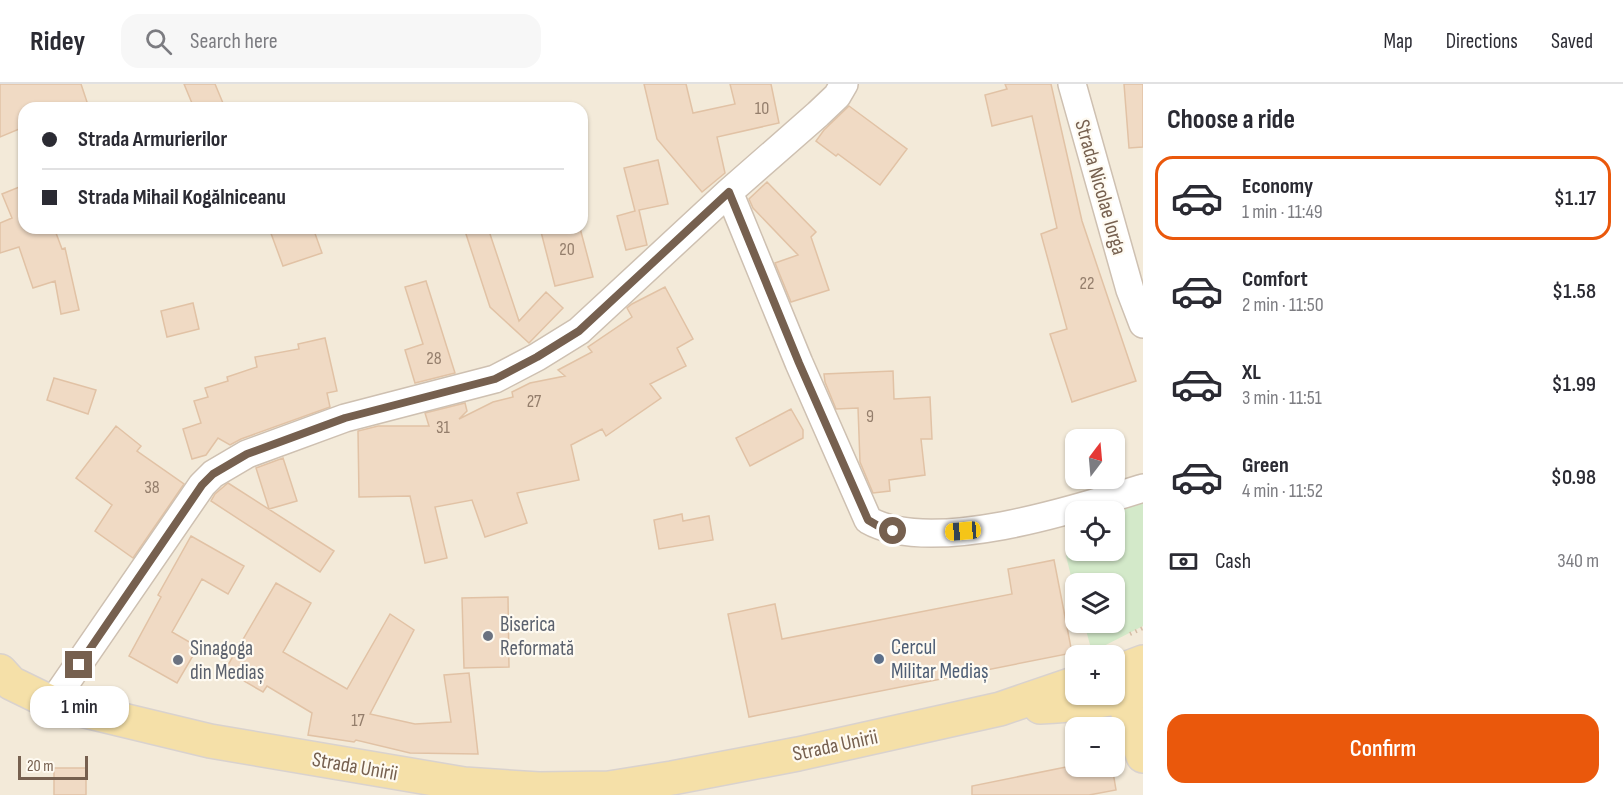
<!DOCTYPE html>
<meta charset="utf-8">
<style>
:root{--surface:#fff;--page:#f7f7f7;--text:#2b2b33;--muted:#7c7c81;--line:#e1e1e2;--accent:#ea580c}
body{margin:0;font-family:"Sofia Sans Condensed",sans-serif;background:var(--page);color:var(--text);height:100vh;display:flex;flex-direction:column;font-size:22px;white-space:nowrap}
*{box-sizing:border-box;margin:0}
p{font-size:20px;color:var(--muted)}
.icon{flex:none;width:33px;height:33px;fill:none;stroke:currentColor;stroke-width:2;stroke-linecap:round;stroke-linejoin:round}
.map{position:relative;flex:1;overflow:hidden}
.panel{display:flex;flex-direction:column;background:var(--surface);width:480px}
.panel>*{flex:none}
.hud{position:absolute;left:18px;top:18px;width:570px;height:132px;border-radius:18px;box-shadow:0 2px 4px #0004;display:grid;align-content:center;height:132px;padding:0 24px;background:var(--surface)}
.needle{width:39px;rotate:16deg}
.controls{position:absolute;left:1065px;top:345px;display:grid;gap:12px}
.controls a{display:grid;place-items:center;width:60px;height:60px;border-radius:12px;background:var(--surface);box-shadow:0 2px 4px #0004;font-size:30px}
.scale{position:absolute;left:18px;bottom:15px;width:70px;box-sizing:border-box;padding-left:6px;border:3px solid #76604f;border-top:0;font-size:16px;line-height:21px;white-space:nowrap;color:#76604f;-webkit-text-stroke:4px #fefaf1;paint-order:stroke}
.end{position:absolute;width:27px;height:27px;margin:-14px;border:8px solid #76604f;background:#fff;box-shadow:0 0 0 3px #fff}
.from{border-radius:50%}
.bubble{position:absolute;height:42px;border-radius:18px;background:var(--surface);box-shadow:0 2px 4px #0004;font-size:20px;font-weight:600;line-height:42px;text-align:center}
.car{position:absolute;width:18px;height:36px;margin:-18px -9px;border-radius:8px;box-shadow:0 0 4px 2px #0007;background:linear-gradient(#f5c518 24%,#345 0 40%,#f5c518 0 76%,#345 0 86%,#f5c518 0)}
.hud b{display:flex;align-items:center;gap:21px;height:57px;font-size:22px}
.hud b+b{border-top:2px solid var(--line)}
.hud i{width:15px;height:15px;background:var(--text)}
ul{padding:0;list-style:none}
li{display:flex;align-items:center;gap:18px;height:84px;margin:0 12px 9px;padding:0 12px;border:3px solid transparent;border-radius:18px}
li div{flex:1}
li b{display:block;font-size:22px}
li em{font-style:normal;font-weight:600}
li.active{border-color:var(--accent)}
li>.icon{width:54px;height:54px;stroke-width:1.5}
h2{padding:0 24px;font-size:27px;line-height:72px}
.pay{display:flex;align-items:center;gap:15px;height:66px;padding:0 24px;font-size:22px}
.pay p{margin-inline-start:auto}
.cta{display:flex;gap:12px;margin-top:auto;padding:12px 24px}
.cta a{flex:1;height:69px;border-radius:18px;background:var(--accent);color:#fff;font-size:24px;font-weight:600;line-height:69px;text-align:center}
header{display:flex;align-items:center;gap:36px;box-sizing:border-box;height:84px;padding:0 30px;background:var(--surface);border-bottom:2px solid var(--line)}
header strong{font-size:28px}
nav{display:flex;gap:33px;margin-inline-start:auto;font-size:21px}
.search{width:420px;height:54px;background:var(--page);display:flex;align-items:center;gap:15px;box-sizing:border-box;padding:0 21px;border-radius:18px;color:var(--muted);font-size:22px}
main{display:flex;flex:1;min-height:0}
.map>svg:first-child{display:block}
.residential{fill:#f3ead9;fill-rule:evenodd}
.green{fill:#d3e9c9}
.building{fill:#f0dac4;stroke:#e1c2a5;stroke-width:1.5}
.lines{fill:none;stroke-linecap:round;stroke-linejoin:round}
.minor-casing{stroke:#cec0b1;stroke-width:30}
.major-casing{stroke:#d9d2ce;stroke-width:36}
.path{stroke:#d5bda6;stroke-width:4;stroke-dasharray:1.5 4.5;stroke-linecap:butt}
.minor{stroke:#fff;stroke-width:27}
.major{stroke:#f5e0a8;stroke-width:33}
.route{stroke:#76604f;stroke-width:8}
.worship-dot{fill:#6b7280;stroke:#fefaf1;stroke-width:2}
.service-dot{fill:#5c6f8a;stroke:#fefaf1;stroke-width:2}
.labels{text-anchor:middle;stroke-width:4.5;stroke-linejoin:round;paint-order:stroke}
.number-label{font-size:18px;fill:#947e6c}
.street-label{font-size:21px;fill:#76604f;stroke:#fefaf1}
.worship-label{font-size:21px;fill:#5b616d;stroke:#fefaf1;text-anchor:start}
.service-label{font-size:21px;fill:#4e5e75;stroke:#fefaf1;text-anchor:start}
</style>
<header>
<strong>Ridey</strong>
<div class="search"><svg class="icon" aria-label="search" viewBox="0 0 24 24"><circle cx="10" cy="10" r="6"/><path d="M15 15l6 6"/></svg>Search here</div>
<nav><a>Map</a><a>Directions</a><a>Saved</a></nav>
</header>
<main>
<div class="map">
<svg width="1143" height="711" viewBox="0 0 1143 711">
<rect width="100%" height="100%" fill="#fcf7eb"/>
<path class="residential" d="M0,0H1143V711H0ZM24,24H582V144H24ZM1076,356H1114V394H1076ZM1076,428H1114V466H1076ZM1076,500H1114V538H1076ZM1076,572H1114V610H1076ZM1076,644H1114V682H1076Z"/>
<path class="green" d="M1143,409V542L1092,568L1084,539L1114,538V500H1076L1075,508L1066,472L1075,450L1076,466H1114V428L1089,427Z"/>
<path class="building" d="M0,0H81L87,18L71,24H24V43L0,53Z
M184,0H215L225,24H194Z
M644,0H686L693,29L735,20L730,0H771L779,39L717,53L725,89L702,108L657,55Z
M1005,0H1051L1082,137L1136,297L1072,318L1050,250L1067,245L1041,150L1057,144L1032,32L992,42L985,11L1007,5Z
M1124,0H1143V63L1129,64Z
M849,22L907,65L880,101L838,70L836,72L816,57L824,46Z
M658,76L668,120L639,126L647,161L626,166L617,132L635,127L624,84Z
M767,98L816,148L811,153L829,206L791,218L775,179L798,171L753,124L749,115Z
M24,101V144H63L64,147L56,149L62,165L65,164L79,226L61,230L55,197L33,204L19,163L0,169V139L12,134L2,110Z
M269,144H313L322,169L283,182Z
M464,144H488L519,237L546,208L563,224L529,259L490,223Z
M540,144H580L593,193L555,202Z
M426,197L455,289L415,299L405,266L423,260L405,203Z
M665,203L693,255L677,264L686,282L650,300L661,314L606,352L602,345L571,361L579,396L517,409L527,439L485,453L472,416L435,423L447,474L425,479L410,412L359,413L358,347L378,342H429L425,329L465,319L467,327L459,335L493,318L513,313L512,308L530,299L565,292L558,286L592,268L588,263L632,233L627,224L632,220Z
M193,219L199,245L167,253L161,227Z
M325,254L337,307L327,309L330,323L241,355L230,361L218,354L206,371L192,375L183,345L201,339L194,317L208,313L205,304L228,297L227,293L257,283L255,273L299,265L298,260Z
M893,287L894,315L930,313L932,355H921L925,391L889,396L890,407L873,409L860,378L858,324L836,325L825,298L824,290Z
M54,294L96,306L88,330L47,316Z
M791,325L803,346V354L750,382L736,354Z
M116,342L141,362L137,367L184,400L133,474L95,447L112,421L76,394Z
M283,374L297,417L269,425L256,384Z
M228,399L334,467L320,488L211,417L215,410Z
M682,430L683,437L709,432L713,456L659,465L654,436Z
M191,452L244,482L228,510L202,495L172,548L198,563L177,599L129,572L161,513L158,511Z
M1054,476L1072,569L749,633L728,530L775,520L782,555L1012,510L1008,485Z
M276,499L311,519L283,568L347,605L390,530L414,546L370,630L415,640L451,638L444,591L469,589L478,670L410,669L356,656L354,658L308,651L312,629L267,602L263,608L225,586Z
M508,513L509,583L464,584L462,514Z
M1071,682H1112L1116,706L1089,711H972V702Z
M54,684H86V711H54Z"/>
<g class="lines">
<g class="minor-casing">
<path id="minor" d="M1072,0L1130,206L1143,240
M729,108L799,279L868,436C931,472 1077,425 1143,404
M52,619L202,401L213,390L247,370L345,334L495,295L537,273L579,247L729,108L818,30L837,12L844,0"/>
</g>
<g class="major-casing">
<path id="major" d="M0,587L11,599L52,619L210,657L464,700L539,705L609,704L672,694L798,670L1000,625L1076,599
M1114,589L1143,672
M1114,589L1143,578
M1040,623C1076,622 1109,617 1143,606"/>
</g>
<path class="path" d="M1130,550L1143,544"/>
<use href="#minor" class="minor"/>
<use href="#major" class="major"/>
</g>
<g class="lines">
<path class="route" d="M79,581L202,401L213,390L247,370L345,334L495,295L537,273L579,247L729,108L799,279L868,436L880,443L893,447"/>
</g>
<g class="worship-dot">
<circle cx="488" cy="552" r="6"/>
<circle cx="178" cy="576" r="6"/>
</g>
<circle class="service-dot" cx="879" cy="575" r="6"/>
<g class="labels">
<g class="number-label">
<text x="762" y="30">10</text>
<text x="567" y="171">20</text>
<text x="1087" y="205">22</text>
<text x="434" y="280">28</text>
<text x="534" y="323">27</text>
<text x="870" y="338">9</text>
<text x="443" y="349">31</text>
<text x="152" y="409">38</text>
<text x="358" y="642">17</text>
</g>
<g class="street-label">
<text transform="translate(1101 103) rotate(74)" y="7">Strada Nicolae Iorga</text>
<text transform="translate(835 661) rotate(-12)" y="7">Strada Unirii</text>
<text transform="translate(355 682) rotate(10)" y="7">Strada Unirii</text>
</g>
<g class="worship-label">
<text x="500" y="547">Biserica<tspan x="500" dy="24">Reformată</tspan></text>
<text x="190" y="571">Sinagoga<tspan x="190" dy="24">din Mediaș</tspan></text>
</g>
<g class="service-label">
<text x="891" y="570">Cercul<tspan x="891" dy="24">Militar Mediaș</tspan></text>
</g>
</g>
</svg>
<div class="controls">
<a><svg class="needle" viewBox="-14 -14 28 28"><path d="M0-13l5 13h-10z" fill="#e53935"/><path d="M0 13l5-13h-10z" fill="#7c7c81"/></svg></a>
<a><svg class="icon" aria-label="locate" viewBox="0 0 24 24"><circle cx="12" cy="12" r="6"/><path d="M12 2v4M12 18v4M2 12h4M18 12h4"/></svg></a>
<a><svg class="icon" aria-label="layers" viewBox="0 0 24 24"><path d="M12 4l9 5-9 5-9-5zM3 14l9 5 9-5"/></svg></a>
<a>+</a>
<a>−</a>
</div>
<div class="scale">20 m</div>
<i class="end from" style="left:893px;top:447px"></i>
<i class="end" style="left:79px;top:581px"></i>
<div class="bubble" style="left:30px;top:602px;width:99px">1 min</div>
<i class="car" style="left:963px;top:447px;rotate:265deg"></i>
<div class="hud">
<b><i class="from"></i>Strada Armurierilor</b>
<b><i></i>Strada Mihail Kogălniceanu</b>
</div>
</div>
<section class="panel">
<h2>Choose a ride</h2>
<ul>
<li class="active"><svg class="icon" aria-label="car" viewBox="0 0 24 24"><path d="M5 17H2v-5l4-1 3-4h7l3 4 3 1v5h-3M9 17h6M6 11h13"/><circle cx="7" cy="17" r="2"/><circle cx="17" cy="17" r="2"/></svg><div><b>Economy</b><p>1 min · 11:49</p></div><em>$1.17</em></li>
<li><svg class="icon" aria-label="car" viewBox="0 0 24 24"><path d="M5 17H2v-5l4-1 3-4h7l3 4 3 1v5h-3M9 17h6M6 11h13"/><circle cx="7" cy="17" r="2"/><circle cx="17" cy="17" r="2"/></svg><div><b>Comfort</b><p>2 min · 11:50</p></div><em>$1.58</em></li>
<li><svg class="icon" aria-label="car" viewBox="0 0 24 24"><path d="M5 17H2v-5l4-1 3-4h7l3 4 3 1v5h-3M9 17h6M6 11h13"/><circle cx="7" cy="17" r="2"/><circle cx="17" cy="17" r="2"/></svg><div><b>XL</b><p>3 min · 11:51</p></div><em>$1.99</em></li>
<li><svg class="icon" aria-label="car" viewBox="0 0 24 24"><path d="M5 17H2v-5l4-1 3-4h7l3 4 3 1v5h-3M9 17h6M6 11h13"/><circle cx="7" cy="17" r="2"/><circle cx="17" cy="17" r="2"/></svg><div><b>Green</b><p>4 min · 11:52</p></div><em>$0.98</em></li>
</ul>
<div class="pay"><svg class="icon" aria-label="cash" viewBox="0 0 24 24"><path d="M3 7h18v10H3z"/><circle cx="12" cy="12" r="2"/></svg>Cash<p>340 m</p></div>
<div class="cta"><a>Confirm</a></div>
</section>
</main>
